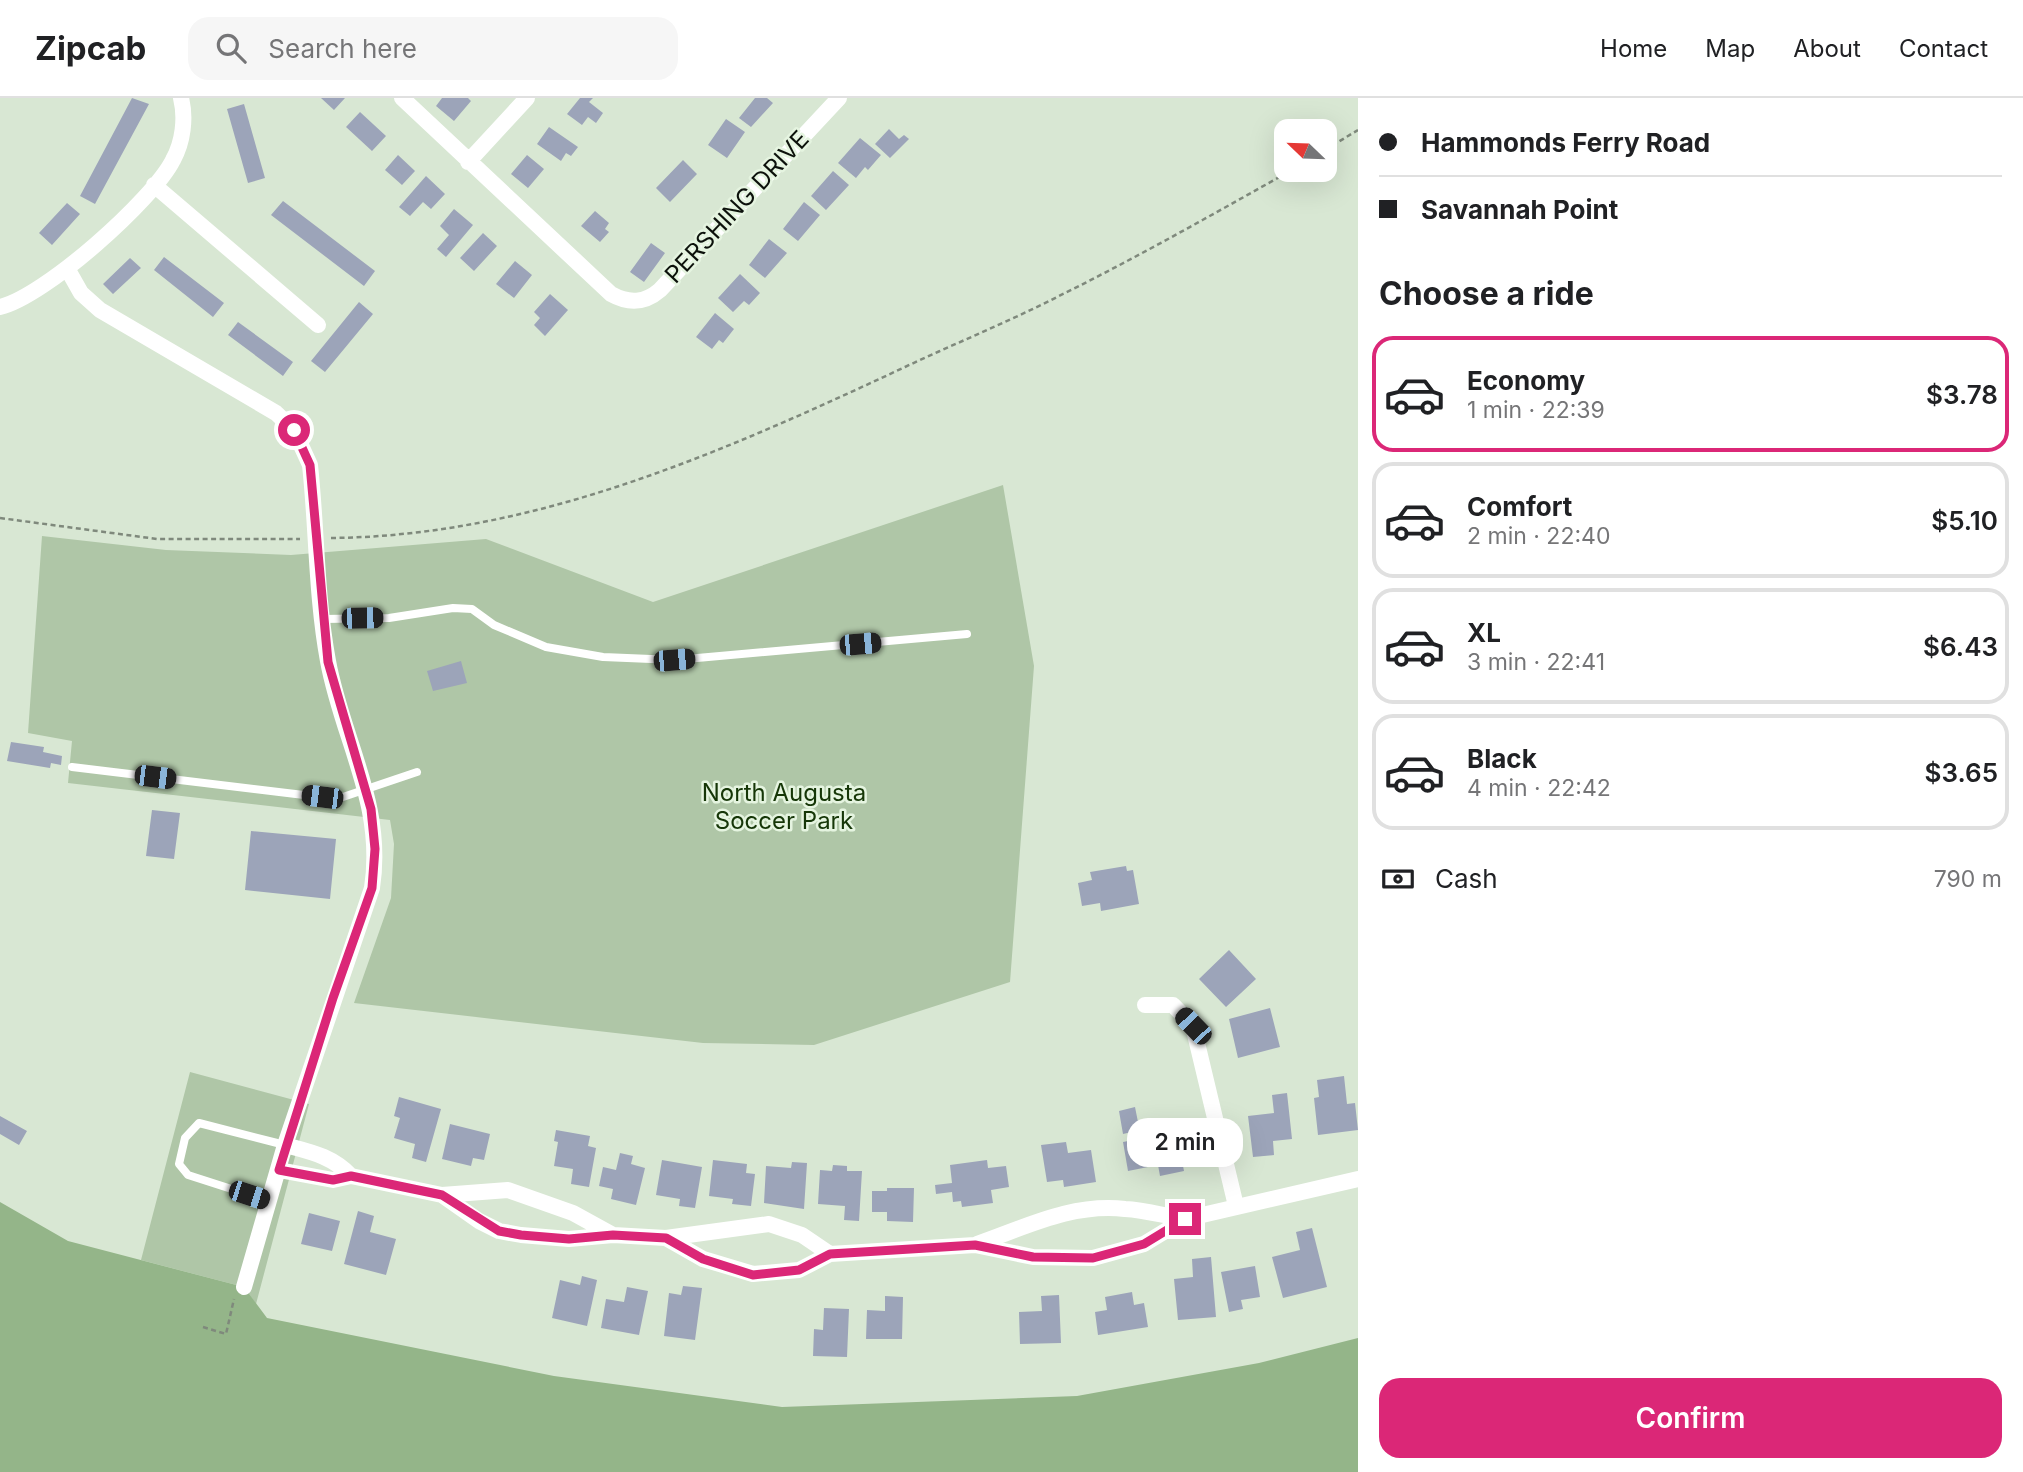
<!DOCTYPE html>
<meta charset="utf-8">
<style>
:root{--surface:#fff;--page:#f6f6f6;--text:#202124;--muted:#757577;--line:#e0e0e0;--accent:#db2777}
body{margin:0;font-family:Inter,sans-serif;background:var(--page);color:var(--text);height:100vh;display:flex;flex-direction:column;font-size:26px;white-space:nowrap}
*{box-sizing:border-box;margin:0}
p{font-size:23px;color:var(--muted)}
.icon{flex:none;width:38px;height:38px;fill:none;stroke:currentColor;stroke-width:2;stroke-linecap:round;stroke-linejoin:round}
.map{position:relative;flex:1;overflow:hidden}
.side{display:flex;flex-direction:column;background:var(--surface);width:665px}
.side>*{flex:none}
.top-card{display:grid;align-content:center;height:154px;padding:0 21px;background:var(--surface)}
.needle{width:46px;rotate:293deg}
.fabs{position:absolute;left:1274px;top:21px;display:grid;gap:14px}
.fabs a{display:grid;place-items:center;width:63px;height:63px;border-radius:14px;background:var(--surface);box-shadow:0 7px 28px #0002;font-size:35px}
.end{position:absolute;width:32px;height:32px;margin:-16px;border:9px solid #db2777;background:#fff;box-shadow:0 0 0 4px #fff}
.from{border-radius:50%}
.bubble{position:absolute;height:49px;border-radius:21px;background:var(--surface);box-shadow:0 7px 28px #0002;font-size:23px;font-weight:600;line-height:49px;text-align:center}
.car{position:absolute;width:21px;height:42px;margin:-21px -10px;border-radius:9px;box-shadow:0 0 5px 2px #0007;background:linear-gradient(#222 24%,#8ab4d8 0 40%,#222 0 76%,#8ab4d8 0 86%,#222 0)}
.top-card b{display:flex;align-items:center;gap:24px;height:66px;font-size:26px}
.top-card b+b{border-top:2px solid var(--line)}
.top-card i{width:18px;height:18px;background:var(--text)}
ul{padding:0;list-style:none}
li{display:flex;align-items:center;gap:21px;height:116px;margin:0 14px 10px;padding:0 7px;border:4px solid var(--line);border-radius:21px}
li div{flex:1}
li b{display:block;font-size:26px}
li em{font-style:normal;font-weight:600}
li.on{border-color:var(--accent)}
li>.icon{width:63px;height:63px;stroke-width:1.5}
h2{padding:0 21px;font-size:32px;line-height:84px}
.pay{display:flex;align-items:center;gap:18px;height:77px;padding:0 21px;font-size:26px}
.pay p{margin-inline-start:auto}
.cta{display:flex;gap:14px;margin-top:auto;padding:14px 21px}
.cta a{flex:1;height:80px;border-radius:21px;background:var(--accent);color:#fff;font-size:28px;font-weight:600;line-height:80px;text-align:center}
header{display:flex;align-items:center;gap:42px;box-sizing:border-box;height:98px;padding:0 35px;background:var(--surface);border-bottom:2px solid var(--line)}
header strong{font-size:33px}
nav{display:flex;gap:38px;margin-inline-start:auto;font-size:24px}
.search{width:490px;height:63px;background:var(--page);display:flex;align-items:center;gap:18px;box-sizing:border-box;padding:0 24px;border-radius:21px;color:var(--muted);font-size:26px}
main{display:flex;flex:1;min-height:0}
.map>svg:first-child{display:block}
.green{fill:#afc6a7}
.water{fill:#94b589}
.building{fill:#9ca4b9}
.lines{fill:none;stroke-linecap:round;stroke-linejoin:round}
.path{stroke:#7f897c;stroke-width:2.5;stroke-dasharray:5 3.5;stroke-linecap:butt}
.lane{stroke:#fff;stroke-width:8}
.street{stroke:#fff;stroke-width:16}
.route{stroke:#db2777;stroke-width:9}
.labels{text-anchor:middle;stroke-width:5;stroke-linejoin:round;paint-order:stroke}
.street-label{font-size:24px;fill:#0c110b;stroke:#e5f4e0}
.park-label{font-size:24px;fill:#153607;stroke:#e5f4e0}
</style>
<header>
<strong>Zipcab</strong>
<div class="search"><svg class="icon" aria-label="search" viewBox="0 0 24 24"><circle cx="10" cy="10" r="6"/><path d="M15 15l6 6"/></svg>Search here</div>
<nav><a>Home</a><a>Map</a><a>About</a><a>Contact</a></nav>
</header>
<main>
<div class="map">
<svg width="1358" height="1374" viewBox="0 0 1358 1374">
<rect width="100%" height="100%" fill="#d8e7d3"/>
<path class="green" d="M1003,387L1034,568L1010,884L814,947L703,945L354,905L391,800L394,746L390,722L68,685L72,643L28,635L42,438L166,452L291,457L486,441L653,504Z
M190,974L309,1006L256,1206L244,1189L141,1162Z"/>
<path class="water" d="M0,1104L68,1143L244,1189L267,1220L554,1278L782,1309L1077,1298L1259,1265L1358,1240V1374H0Z"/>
<path class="building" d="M132,0L149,6L95,106L80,98Z
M321,0H345L334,12Z
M442,0H468L471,3L454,23L436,8Z
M580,0H593L589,4L603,15L596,25L588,19L582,27L567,16Z
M755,0H767L773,5L751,29L739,20Z
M244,6L265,80L248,85L227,11Z
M360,14L386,38L372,53L346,29Z
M726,21L745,34L727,60L708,47Z
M549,29L578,49L571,58L566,55L561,63L537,46Z
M889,31L899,41L904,37L909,41L890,60L875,46Z
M860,40L881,57L868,72L865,69L856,80L838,65Z
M398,57L415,73L402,87L385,72Z
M527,57L544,71L528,90L511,76Z
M683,62L697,76L670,104L656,90Z
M833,73L849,87L826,112L811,98Z
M426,78L445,96L431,111L423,104L410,118L399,109Z
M283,103L375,173L364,188L271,117Z
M804,104L820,117L798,143L783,131Z
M67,105L80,116L52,147L39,135Z
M454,111L473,127L446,159L437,151L449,137L440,128Z
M595,113L609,125L605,131L609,134L600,144L581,128Z
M483,135L497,148L474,173L460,160Z
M769,141L787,155L765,180L749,167Z
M651,145L665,155L644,184L630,174Z
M164,159L224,205L213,219L154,172Z
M130,160L141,170L113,196L103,186Z
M515,163L532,177L514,200L496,186Z
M740,176L760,195L749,207L744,203L733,214L718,200Z
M550,196L568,212L545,238L534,227L540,220L534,214Z
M359,204L373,216L325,274L311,263Z
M715,215L734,231L723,245L719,242L712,251L696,239Z
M238,224L293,264L283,278L228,237Z
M461,563L467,585L433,593L427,573Z
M11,644L44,649L43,654L62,658L61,667L51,665L50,670L7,663Z
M152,712L180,715L174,761L146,758Z
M251,733L336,741L330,801L245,792Z
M1126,768L1127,773L1133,772L1139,806L1101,813L1100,805L1082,808L1078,785L1092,782L1090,774Z
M1229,852L1256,881L1226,909L1199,881Z
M1270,910L1280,949L1238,960L1229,921Z
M1344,978L1347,1006L1355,1005L1358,1032L1318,1037L1314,1000L1319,999L1317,982Z
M1287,995L1292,1041L1273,1043L1274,1057L1253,1059L1248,1018L1274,1015L1272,997Z
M399,999L441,1011L426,1064L412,1060L415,1046L394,1040L400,1020L394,1018Z
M1135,1009L1138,1024L1158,1020L1160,1030L1175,1027L1184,1073L1160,1078L1158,1067L1128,1073L1123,1044L1138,1041L1136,1033L1123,1036L1119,1013Z
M0,1018L27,1033L19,1047L0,1036Z
M450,1026L490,1036L484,1062L473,1060L471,1068L442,1061Z
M556,1032L590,1038L588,1048L596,1050L589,1089L571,1086L573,1071L554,1068L558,1044L554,1043Z
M1066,1044L1068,1055L1091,1052L1096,1084L1064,1089L1063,1082L1047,1084L1041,1047Z
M620,1055L633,1058L631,1066L645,1070L636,1107L611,1101L613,1091L599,1088L603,1069L616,1072Z
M662,1062L702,1069L695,1110L679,1108L680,1101L656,1097Z
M713,1062L747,1066L746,1075L755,1076L751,1108L732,1106L733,1101L709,1098Z
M987,1062L988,1070L1006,1068L1009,1089L991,1092L993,1105L962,1109L961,1103L953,1104L952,1094L936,1096L935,1087L952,1085L950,1067Z
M792,1064L807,1065L804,1111L764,1105L766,1068L791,1070Z
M833,1067L847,1068V1073H862L859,1123L844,1122L845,1108L818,1106L820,1072L832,1073Z
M887,1090H914L913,1124L887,1123V1114H872V1093H887Z
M358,1113L374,1118L370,1134L396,1141L386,1177L344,1166Z
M309,1115L340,1123L332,1153L301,1146Z
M1312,1130L1327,1189L1283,1200L1272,1159L1300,1152L1296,1134Z
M1211,1159L1216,1219L1178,1222L1174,1181L1193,1179L1192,1161Z
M1255,1168L1260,1199L1241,1202L1243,1211L1229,1214L1221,1174Z
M582,1178L597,1182L587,1228L552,1220L560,1182L580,1187Z
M683,1188L702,1190L695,1242L664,1238L669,1195L681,1197Z
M627,1189L648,1193L639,1237L601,1230L606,1201L624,1204Z
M1132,1194L1134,1207L1144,1205L1148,1229L1098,1237L1095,1214L1107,1212L1105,1199Z
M1059,1197L1061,1245L1020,1246L1019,1214L1042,1213L1041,1198Z
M885,1198L903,1199L902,1241H866L867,1212L885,1213Z
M824,1210L849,1211L847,1259L813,1258L814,1231L823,1232Z"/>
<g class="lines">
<path class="path" d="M1325,52L1358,32
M0,420L157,441H300
M331,440C535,438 723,354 905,269C956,245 1008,224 1059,198C1138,159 1215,115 1292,72
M203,1229L226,1236L234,1201"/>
<path class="lane" d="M323,521L389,520L453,510L472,511L494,527L546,549L603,559L675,562L967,536
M72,669L337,701L417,674
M269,1103L188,1077L179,1066L185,1040L199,1025L285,1047"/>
<path class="street" d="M402,0L611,196C629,206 645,205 660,192L839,0
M468,64L527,0
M154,87L318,227
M68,172L81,195L100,212L276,315L294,332L310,367C317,432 316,498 328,563C342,641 385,706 372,790L285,1047L244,1189
M0,209C44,199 153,102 173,62C183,44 186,20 181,0
M1145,907H1173L1193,928L1236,1108
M285,1047C311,1054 332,1058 351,1078
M279,1072L333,1082L351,1078L442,1097L508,1092L573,1115L613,1137
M442,1097L479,1123L499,1133L521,1137L569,1141L613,1137L666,1140L769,1126L802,1137L830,1156
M666,1140L703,1161L753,1176L799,1172L830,1156L975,1147L1033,1159L1093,1160L1144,1146L1185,1121L1358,1081
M977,1146C1026,1129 1072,1105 1125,1111C1145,1112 1165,1118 1185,1121"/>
</g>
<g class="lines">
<path class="route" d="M294,332L310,367L328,564L371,711L375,751L372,790L333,900L279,1072L333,1082L351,1078L442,1097L499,1133L521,1137L569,1141L613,1137L666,1140L703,1161L753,1177L799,1172L830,1156L975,1147L1033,1159L1093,1160L1144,1146L1185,1121"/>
</g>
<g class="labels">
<g class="street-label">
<text transform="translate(737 109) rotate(-47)" y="8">PERSHING DRIVE</text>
</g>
<g class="park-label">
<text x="784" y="703">North Augusta<tspan x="784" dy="28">Soccer Park</tspan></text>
</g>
</g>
</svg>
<div class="fabs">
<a><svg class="needle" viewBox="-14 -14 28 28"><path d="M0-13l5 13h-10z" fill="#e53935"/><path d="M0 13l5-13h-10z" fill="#757577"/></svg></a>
</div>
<i class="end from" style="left:294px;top:332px"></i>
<i class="end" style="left:1185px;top:1121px"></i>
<div class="bubble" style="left:1127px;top:1020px;width:116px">2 min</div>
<i class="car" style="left:362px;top:520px;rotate:89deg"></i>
<i class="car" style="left:860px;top:546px;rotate:85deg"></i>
<i class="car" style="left:674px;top:562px;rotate:85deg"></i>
<i class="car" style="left:155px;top:679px;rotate:97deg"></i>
<i class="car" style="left:322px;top:699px;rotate:277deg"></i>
<i class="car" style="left:1193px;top:928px;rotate:316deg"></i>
<i class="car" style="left:249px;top:1097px;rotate:108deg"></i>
</div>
<section class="side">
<div class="top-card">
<b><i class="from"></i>Hammonds Ferry Road</b>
<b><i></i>Savannah Point</b>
</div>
<h2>Choose a ride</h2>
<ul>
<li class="on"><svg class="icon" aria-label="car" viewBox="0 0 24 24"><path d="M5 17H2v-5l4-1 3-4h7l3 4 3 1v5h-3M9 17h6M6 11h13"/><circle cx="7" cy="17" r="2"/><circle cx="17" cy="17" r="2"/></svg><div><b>Economy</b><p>1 min · 22:39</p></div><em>$3.78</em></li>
<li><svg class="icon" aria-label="car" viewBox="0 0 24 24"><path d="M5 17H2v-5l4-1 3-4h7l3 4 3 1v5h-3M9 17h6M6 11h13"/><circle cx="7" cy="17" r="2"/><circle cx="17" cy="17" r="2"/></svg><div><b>Comfort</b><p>2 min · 22:40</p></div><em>$5.10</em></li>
<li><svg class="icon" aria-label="car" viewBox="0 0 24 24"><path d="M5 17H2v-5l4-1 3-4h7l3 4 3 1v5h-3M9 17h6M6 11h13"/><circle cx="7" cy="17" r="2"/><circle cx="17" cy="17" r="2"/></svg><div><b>XL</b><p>3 min · 22:41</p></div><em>$6.43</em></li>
<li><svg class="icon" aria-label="car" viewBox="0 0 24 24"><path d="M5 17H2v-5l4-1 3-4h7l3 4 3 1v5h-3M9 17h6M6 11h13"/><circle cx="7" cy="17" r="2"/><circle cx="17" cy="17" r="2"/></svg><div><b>Black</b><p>4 min · 22:42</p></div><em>$3.65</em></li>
</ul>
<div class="pay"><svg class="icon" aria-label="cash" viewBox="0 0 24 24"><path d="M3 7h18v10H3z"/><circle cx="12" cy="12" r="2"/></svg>Cash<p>790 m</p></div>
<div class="cta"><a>Confirm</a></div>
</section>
</main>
